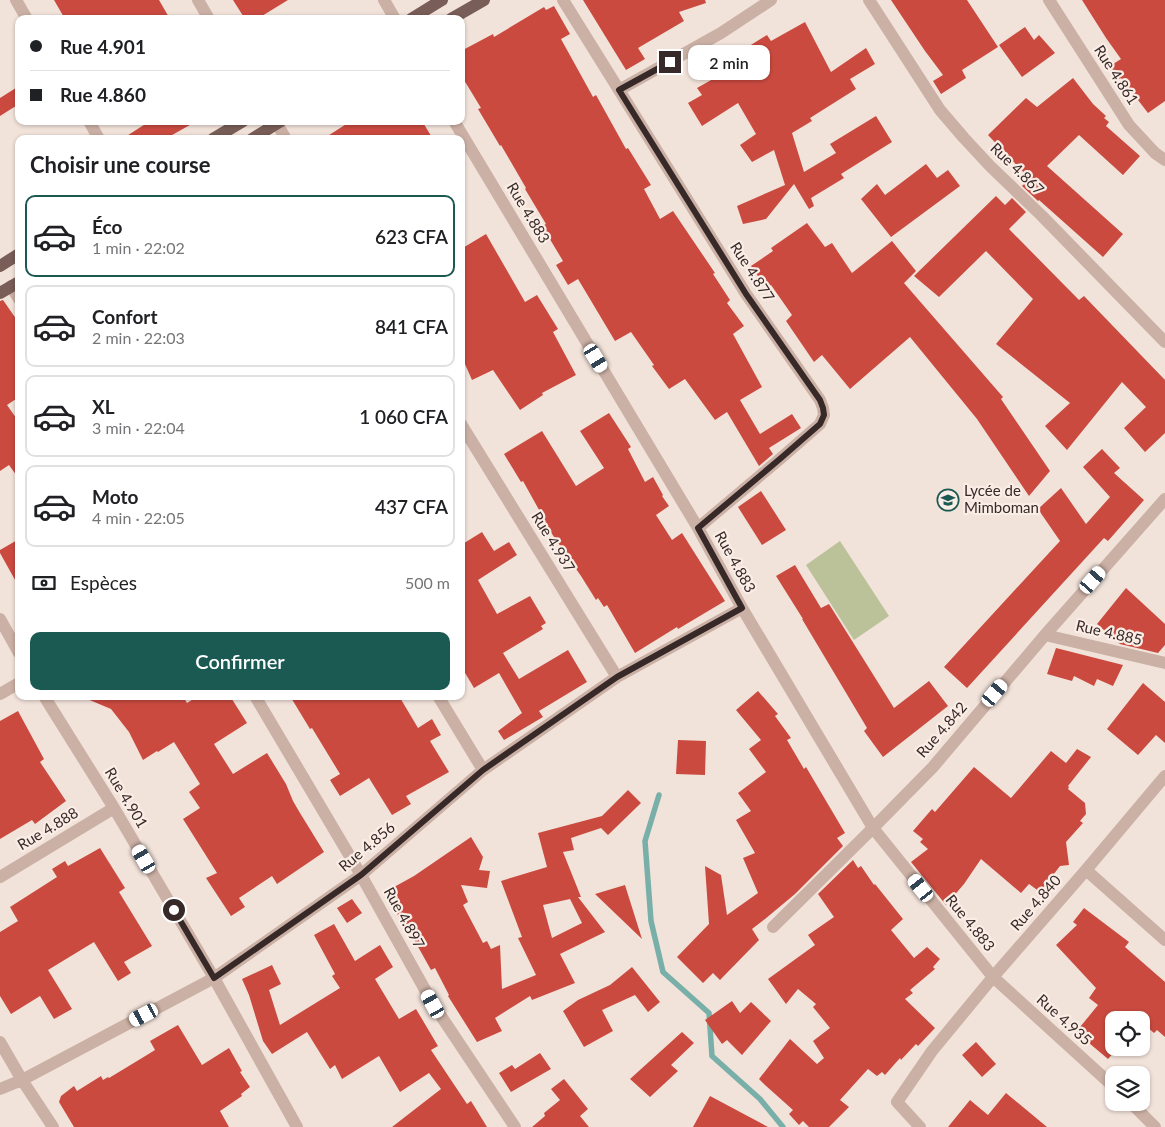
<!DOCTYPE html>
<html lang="fr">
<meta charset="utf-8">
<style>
:root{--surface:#fff;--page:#f6f6f6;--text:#202124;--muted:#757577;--line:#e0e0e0;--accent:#1b5953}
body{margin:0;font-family:Lato,sans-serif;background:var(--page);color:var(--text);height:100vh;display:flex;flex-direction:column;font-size:19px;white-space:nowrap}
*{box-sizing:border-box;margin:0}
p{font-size:16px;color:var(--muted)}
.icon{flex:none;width:28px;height:28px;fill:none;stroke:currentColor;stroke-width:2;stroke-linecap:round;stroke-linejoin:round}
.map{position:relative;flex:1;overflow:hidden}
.side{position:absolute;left:15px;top:135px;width:450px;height:565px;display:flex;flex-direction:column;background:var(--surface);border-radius:10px;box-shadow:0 1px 4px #0004}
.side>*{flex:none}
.hud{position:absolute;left:15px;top:15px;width:450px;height:110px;border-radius:10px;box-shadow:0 1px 4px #0004;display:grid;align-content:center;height:110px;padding:0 15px;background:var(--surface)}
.controls{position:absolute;left:1105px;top:1011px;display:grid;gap:10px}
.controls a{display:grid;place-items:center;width:45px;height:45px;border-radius:10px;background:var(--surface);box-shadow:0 1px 4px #0004;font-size:25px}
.end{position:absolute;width:22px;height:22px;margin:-11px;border:6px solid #362927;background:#fff;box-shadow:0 0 0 2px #fff}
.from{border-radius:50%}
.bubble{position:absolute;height:35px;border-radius:10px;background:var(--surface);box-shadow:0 1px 4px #0004;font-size:16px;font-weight:600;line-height:35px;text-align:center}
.car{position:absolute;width:15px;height:30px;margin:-15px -8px;border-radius:6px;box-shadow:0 0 4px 1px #0007;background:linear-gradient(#fff 24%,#345 0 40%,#fff 0 76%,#345 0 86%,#fff 0)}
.hud b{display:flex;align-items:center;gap:18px;height:48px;font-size:19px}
.hud b+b{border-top:1px solid var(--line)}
.hud i{width:12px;height:12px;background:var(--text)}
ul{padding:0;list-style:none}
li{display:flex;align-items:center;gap:15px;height:82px;margin:0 10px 8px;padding:0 5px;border:2px solid var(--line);border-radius:10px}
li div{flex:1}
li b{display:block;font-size:19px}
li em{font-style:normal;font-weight:600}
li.on{border-color:var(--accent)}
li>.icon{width:45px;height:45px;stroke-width:1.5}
h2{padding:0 15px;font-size:22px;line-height:60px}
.pay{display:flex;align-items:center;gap:12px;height:55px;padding:0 15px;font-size:19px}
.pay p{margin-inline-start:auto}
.button{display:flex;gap:10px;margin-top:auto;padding:10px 15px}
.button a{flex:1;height:58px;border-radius:10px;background:var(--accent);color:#fff;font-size:20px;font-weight:600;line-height:58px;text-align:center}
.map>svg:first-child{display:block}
.green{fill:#bbc299}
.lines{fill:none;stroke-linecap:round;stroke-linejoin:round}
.stream{stroke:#78b0a9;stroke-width:5.5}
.building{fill:#ca4a40;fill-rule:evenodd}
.minor{stroke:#cbb0a5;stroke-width:12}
.primary{stroke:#795d57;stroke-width:12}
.route{stroke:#362927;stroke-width:6}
.labels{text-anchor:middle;stroke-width:4.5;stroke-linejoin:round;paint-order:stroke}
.street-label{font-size:15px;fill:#362927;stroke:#faede6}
.poi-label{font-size:15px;fill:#362927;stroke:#faede6;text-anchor:start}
</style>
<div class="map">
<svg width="1165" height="1127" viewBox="0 0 1165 1127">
<rect width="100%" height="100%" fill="#f2e3da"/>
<path class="green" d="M840,541L889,616L854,640L806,565Z"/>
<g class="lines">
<path class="stream" d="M659,795L645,841L651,921L663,972L709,1013L712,1056L760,1099L783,1127"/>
</g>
<path class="building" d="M54,0H159L170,19H65Z
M233,0H288L257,19H245Z
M583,0H705L706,3L679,12L684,21L638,48L645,59L626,70Z
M891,0H967L998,47L962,70L966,78L941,94L933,81L943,75L925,51Z
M1082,0H1165V101L1148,113L1121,78L1119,79L1110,66L1121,59L1106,38Z
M554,6L570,34L561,39L593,97L596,95L626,149L628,148L651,185L644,189L660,219L673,211L715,273L713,274L730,300L727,303L744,326L733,334L762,387L740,400L760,434L792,414L801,428L769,448L773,454L759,466L727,412L715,420L685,379L669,389L652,366L654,365L631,332L615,341L578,279L568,285L556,265L563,261L542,226L546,224L525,189L526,188L501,145L500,146L478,109L481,108L461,75V51L493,34L494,37L544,7L546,10Z
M805,22L831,72L866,48L875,64L850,79L856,89L810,118L812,121L792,133L804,172L836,153L830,144L876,116L892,142L841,174L844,178L811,198L814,206L809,209L794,184L766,219L743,224L737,206L785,185L774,150L752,162L740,145L756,134L738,103L702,126L688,103L702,95L697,88L720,75L719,71L733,63L730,58L767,35L771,41Z
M1025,27L1034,40L1039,35L1055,53L1022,77L999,45Z
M1073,78L1093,104L1106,116L1104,118L1109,122L1106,126L1140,156L1123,175L1079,135L1047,166L1123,234L1103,257L1039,200L1038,201L1022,186L1029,178L988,135L1026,98L1037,107Z
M19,86V104L0,116V98Z
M150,121H197L165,139H122Z
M351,121H422L433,139H323Z
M926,164L937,178L948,170L960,186L891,237L861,199L877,184L885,195Z
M996,196L1005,205L1012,198L1026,212L1009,229L1079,300L1084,296L1165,380V433L1145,452L1124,428L1146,407L1122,382L1067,450L1045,426L1070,403L996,344L1033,299L986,251L939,297L914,276Z
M807,223L825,247L832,243L852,273L892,241L916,271L904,283L1003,397L1001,399L1050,471L1029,496L977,419L910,337L850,389L822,355L814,362L786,321L792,315L771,285L766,288L751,266L773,251L771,248Z
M486,234L525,302L537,295L558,329L553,332L576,375L542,393L543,395L520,410L493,370L472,380L461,355V249Z
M3,300L19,323V397L7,405L19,422V479L9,465L0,471V301Z
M609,413L631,447L628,449L645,482L653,477L663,495L662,496L669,506L656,515L672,540L682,533L725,601L678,629L677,627L635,653L607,605L604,607L598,598L596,600L581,576L550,531L545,534L537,521L543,517L523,481L521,482L504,454L542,431L576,486L604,468L580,431Z
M1102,449L1120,468L1114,473L1144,500L1108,541L1104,538L967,688L944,667L1060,541L1038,509L1061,488L1086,524L1110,497L1083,467Z
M761,491L786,530L762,545L738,507Z
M482,532L494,551L509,542L517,555L478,580L497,614L530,596L546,623L541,626L543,629L503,653L519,679L568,650L587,682L539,711L543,717L504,740L498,731L522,713L499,673L474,688L461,666V545Z
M19,539V587L0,553V550Z
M795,565L821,608L829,604L894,708L929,681L948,706L883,757L864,731L867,728L802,619H803L776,576Z
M1126,588L1165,624V645L1158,653L1120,644L1097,624Z
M1056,648L1123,665L1113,686L1097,679L1094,686L1074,676L1072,681L1047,674Z
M1143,683L1165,702V743L1156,735L1138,755L1107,729Z
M758,691L778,714L775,716L791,738L787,740L804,769L806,767L845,833L837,838L843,846L795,894L765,919L752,929L759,940L720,980L713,973L703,983L677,957L709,924L705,866L721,875L727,915L758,893L743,858L755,853L736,820L751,811L738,793L766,772L749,749L761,740L736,710Z
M80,696H183L187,703L198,696H230L247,723L214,744L233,774L267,753L286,784L293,801L300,813L324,852L277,884L272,876L239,898L245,907L231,916L206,878L217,873L183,819L200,808L189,792L200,784L174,742L158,752L157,751L143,760L129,732L111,709Z
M290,696H399L418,728L432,719L441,735L430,741L449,772L406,796L411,804L392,815L369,778L340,796L330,780L340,774L312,728L310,729Z
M18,711L44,759L40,762L66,801L35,824L32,820L0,839V721Z
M678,740L706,741L705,775L676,774Z
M1077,749L1091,757L1068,786L1069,787L1068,789L1085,803L1086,814L1080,821L1083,823L1066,842L1069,865L1060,866L1040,892L1029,884L1021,893L981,859L964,884L946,905L911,862L928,849L920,842L923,839L913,831L932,809L935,812L974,767L1011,798L1051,751L1066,763Z
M628,790L641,803L608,835L601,828L571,838L574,850L563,852L581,897H578L605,932L560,954L575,983L532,1000L530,996L495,1018L502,1031L477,1042L448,996L449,995L435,968L431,970L407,927L405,928L385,892L414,876L471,837L483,857L479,870L490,871L487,888L461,885L468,902L463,905L483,943L487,941L491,949L500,945L502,989L536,975L518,938L522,937L501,881L547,867L538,833L602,816ZM570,899L582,923L552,938L543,905Z
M100,848L125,888L119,892L152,946L124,962L131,973L118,981L94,942L48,970L72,1009L54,1019L40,996L11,1014L0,996V932L18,921L10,907L57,877L52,869L65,861L68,866Z
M853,860L858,868L861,866L874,885L875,884L903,919L891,930L914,958L927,947L940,959L933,967L935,969L910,990L913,993L905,999L935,1028L918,1046L916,1044L901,1060L900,1058L885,1075L882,1072L877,1076L868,1069L840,1100L849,1107L829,1127H809L803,1121L799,1125L789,1114L793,1110L765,1085L759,1079L790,1039L817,1064L824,1058L813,1041L830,1028L813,1007L816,1004L798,989L786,1004L768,979L815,945L808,935L834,917L818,894Z
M625,885L642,939L595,894Z
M352,899L362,913L347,923L337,908Z
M1084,908L1129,942L1125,947L1165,982V1037L1157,1030L1154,1033L1141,1022V1020H1114V1048H1118L1108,1059L1076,1032L1098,1005L1089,998L1096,988L1056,945L1077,925L1073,922Z
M334,924L355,961L380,945L393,967L375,979L399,1019L416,1009L438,1046L431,1050L467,1104L471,1101L487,1127H392L441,1089L429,1073L400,1092L379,1056L342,1079L335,1065L330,1069L307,1032L272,1054L263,1041L249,995L242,979L272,965L281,984L269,990L280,1025L340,988L332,976L335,974L314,935Z
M632,967L660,1002L648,1012L635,995L602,1010L613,1031L584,1047L563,1011L578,1000L610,985Z
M732,1001L740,1013L751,1002L771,1021L742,1055L727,1040L722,1044L705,1020Z
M178,1025L202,1065L229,1048L242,1071L240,1072L250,1087L241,1094L242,1096L220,1111L229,1127H74L59,1102L61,1096L74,1086L77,1091L101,1076L103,1080L108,1077L109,1078L142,1058L155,1050L150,1041Z
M682,1032L694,1043L671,1065L678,1071L650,1097L630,1079Z
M976,1042L996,1064L982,1077L962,1055Z
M540,1053L551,1069L511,1092L499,1073L512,1065L515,1069Z
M564,1079L588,1109L580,1116L589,1127H532L545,1116L544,1113L560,1100L551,1089Z
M1006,1093L1047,1127H948L970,1100L988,1115Z
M710,1096L768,1127H693Z"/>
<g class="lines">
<path class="minor" d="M16,0L27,19
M198,0L209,19
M384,0L395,19
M563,0L746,294L820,400L823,408L824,415L820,424L781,458L698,528
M869,0L940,110L964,138L990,166L1042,216L1165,342
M1049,0L1129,125L1155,153L1165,160
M619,90L721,33L771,0
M89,121L99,139
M454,121L698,528L742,608L873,828L993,977L1114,1087
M277,124L286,139
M11,286L19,299
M461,424L617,677
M0,619L19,653
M1045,635L1165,663
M0,694L19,683
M44,696L114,808L214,978L297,1127
M255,696L361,875L433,1004L515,1127
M438,696L483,770
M1086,870L1165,940
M0,877L114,808
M773,927L873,828L933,767L1045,635L1165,499
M0,1042L22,1080L53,1127
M0,1089L22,1080L214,978L361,875L483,770L617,677L742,608
M1130,1102L1155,1127
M920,1127L897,1102L932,1051L993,977L1086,870L1165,776"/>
<path class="primary" d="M411,19L442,0
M451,19L484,0
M213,139L243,121
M252,139L281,121
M0,266L19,254
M0,293L19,282"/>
</g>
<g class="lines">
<path class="route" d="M174,910L214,978L361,875L483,770L617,677L742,608L698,528L781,458L820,424L824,415L823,408L820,400L746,294L619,90L670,62"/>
</g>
<defs>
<g id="school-ring" transform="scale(1.125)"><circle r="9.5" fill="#faede6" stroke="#1b5953" stroke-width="1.5"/><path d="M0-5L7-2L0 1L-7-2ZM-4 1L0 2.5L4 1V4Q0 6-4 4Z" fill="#1b5953"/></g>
</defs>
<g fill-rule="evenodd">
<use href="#school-ring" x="948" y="500"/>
</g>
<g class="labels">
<g class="street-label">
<text transform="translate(1116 75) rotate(57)" y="5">Rue 4.861</text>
<text transform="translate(1017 169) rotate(44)" y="5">Rue 4.867</text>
<text transform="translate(528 213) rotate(59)" y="5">Rue 4.883</text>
<text transform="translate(752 272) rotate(57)" y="5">Rue 4.877</text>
<text transform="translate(553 542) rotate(58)" y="5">Rue 4.937</text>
<text transform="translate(735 562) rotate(61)" y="5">Rue 4.883</text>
<text transform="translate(1109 633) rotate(13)" y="5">Rue 4.885</text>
<text transform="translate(942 730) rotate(-49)" y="5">Rue 4.842</text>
<text transform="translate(126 798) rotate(59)" y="5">Rue 4.901</text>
<text transform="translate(48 829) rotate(-31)" y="5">Rue 4.888</text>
<text transform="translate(367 847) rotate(-40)" y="5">Rue 4.856</text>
<text transform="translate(1036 903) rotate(-49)" y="5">Rue 4.840</text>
<text transform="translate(404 918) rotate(61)" y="5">Rue 4.897</text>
<text transform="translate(970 923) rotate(51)" y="5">Rue 4.883</text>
<text transform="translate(1064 1020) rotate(42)" y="5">Rue 4.935</text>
</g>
<g class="poi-label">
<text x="964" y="496">Lycée de<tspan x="964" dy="17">Mimboman</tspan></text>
</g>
</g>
</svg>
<div class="controls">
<a><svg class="icon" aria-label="locate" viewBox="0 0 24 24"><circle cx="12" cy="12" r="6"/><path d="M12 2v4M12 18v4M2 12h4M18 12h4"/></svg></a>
<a><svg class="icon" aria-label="layers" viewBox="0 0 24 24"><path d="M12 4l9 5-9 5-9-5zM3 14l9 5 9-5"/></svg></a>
</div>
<i class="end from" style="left:174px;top:910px"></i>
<i class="end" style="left:670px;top:62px"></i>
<div class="bubble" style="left:688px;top:45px;width:82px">2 min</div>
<i class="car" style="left:596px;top:358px;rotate:149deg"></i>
<i class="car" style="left:1093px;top:580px;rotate:41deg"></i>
<i class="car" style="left:995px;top:693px;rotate:40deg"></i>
<i class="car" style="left:144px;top:859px;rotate:330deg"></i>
<i class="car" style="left:921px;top:888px;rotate:321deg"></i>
<i class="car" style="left:433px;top:1004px;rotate:331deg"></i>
<i class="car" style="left:144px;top:1015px;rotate:242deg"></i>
<div class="hud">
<b><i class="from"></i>Rue 4.901</b>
<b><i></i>Rue 4.860</b>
</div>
<section class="side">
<h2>Choisir une course</h2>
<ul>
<li class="on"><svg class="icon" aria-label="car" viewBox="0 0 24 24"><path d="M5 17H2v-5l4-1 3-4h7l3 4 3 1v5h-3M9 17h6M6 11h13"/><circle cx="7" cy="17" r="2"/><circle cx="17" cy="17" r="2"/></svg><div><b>Éco</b><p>1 min · 22:02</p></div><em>623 CFA</em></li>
<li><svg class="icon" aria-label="car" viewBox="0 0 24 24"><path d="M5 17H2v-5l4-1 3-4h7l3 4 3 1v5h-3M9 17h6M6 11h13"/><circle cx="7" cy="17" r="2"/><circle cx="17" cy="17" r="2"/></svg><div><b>Confort</b><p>2 min · 22:03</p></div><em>841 CFA</em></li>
<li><svg class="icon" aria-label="car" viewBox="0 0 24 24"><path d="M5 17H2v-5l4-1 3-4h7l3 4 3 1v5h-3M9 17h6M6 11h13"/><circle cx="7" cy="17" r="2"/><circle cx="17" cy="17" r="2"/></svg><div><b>XL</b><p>3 min · 22:04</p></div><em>1 060 CFA</em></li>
<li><svg class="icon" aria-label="car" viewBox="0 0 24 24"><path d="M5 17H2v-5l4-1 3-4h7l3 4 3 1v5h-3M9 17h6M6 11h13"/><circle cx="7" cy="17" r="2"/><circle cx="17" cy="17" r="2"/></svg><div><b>Moto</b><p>4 min · 22:05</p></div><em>437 CFA</em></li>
</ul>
<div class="pay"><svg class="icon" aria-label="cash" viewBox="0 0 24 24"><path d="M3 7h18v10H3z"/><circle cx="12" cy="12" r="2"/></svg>Espèces<p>500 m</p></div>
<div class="button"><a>Confirmer</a></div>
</section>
</div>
